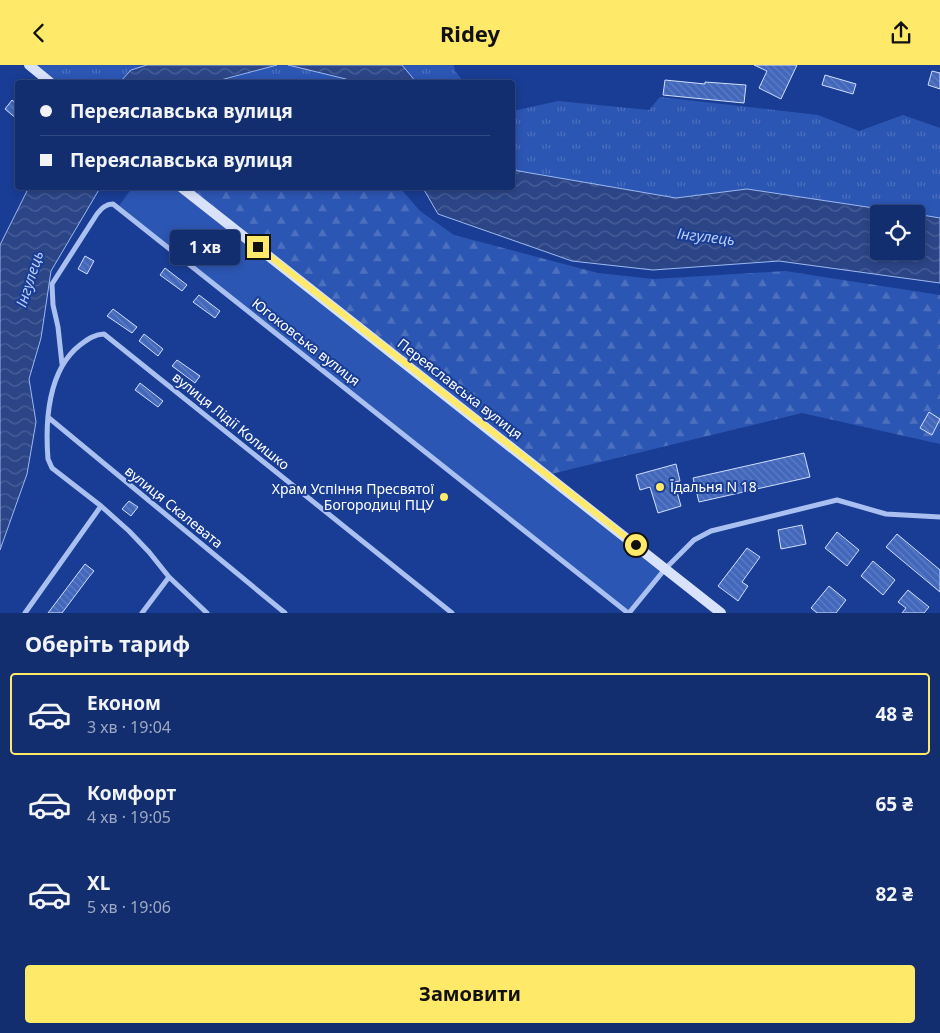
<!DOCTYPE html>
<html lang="uk">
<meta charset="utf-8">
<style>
:root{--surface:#132e6f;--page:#203a77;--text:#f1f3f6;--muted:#9da8c3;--line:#324a82;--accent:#ffe969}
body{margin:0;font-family:"Noto Sans",sans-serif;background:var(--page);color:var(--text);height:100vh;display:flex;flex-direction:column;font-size:19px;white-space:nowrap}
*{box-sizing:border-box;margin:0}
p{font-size:16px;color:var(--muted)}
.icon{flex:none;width:28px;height:28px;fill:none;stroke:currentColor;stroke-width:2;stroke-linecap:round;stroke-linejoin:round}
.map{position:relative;height:548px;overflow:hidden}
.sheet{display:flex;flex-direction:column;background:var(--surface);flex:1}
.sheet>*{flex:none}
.guide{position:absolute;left:15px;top:15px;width:500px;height:110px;border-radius:5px;box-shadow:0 2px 8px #0003,0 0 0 1px var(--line);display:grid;align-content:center;height:110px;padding:0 25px;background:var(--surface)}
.tools{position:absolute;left:870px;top:140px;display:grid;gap:10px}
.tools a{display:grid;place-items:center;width:55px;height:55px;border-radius:5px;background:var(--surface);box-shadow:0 2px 8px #0003,0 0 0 1px var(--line);font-size:25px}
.end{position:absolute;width:22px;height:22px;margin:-11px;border:6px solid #ffe969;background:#111;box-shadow:0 0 0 2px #111}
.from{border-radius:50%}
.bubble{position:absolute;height:35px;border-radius:5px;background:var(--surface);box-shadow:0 2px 8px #0003,0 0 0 1px var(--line);font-size:16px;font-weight:700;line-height:35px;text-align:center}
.guide b{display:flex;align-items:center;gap:18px;height:48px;font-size:19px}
.guide b+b{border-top:1px solid var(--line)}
.guide i{width:12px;height:12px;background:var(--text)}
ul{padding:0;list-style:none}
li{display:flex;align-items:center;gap:15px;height:82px;margin:0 10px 8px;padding:0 15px;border:2px solid transparent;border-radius:5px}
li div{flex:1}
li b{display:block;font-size:19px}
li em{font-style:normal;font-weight:700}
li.on{border-color:var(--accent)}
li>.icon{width:45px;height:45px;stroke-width:1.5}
h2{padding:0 25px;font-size:22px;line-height:60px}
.cta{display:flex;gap:10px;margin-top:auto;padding:10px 25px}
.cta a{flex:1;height:58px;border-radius:5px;background:var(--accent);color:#111;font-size:20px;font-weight:700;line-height:58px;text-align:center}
header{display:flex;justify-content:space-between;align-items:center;height:65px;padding:0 25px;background:var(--accent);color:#111;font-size:22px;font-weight:700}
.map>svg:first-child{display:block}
.grass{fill:url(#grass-tufts)}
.forest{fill:url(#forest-firs)}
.garden{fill:#2c56b3}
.water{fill:url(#water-waves);stroke:#9db9f2}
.building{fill:url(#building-back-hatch);stroke:#d1defb}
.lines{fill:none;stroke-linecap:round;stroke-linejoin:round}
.street{stroke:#aac0f0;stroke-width:5}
.secondary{stroke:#d8e2fb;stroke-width:10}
.route{stroke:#ffe969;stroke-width:6}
.poi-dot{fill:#ffe969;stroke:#193d94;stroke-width:2}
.labels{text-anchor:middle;stroke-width:4;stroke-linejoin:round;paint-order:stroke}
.street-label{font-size:14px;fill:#fff;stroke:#193d94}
.poi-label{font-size:14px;fill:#fff;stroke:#193d94;text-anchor:start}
.water-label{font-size:15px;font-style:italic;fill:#b7cbf7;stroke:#193d94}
</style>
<header><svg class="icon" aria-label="back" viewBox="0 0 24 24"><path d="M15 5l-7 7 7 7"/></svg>Ridey<svg class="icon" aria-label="share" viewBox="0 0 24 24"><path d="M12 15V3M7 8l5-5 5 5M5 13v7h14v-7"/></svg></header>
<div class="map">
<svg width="940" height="548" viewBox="0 0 940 548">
<defs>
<pattern id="grass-tufts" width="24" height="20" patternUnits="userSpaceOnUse" patternTransform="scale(1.25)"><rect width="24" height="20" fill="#2c56b3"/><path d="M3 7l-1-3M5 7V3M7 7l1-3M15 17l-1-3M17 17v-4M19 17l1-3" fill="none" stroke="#4c6fbe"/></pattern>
<pattern id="forest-firs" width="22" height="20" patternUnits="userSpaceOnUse" patternTransform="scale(1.25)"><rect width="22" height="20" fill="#2c56b3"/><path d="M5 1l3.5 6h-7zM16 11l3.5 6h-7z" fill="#4c6fbe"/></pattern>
<pattern id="water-waves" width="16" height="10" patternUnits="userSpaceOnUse" patternTransform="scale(1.25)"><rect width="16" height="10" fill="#2b4587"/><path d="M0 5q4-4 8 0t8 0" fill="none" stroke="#4b6199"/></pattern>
<pattern id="building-back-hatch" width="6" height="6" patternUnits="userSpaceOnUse" patternTransform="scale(1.25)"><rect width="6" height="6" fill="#4267bb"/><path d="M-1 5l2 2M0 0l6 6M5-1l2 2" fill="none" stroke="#5e7ec5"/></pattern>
</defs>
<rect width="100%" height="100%" fill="#193d94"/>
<path class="grass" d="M34,0H147L131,5L120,18L54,17Z
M277,0H288L347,14L350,17L213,18Z
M402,0H454L455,6L464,17H416Z
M660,32L818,50L859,66L903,50L940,63V153L747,124L676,133L513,105V46L558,36L649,45Z"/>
<path class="forest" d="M181,123H400L420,146L454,170L598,208L654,214L785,206L940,230V379L802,348L547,410Z"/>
<path class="garden" d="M132,123H181L665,504L629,548L118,142Z"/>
<path class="water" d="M147,0H277L213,17H120L131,5Z
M288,0H402L416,17H350L346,14Z
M513,105L676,133L747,124L914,149H879V186H916V149L940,153V218L779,196L653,205L572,196L438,149L423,123L512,122Z
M29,122L100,123L51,206L41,273L29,314L36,357L27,409L0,485V180Z"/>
<path class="building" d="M754,0H797L781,34L759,23L767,6Z
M932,6L940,8V24L928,20Z
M825,10L856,19L853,29L822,20Z
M665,15L705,19V17L746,20L744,38L663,30Z
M12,35L18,40V55L5,44Z
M85,191L94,196L87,209L78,204Z
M165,203L187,220L182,226L160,210Z
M199,230L220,246L215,253L193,237Z
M113,244L137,262L132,268L107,251Z
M144,269L163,284L158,291L139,276Z
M177,295L200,311L195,318L172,301Z
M140,318L163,336L158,342L135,325Z
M929,347L940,354L932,370L920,363Z
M804,388L810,412L699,437L693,413Z
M676,399L680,416L674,417L681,441L658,448L650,422L640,425L636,410Z
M129,436L138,442L131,451L122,444Z
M802,460L806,479L781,484L778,465Z
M837,467L859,485L847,501L825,483Z
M897,469L940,505V527L886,482Z
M747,483L760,492L742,517L748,521L738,536L718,521Z
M873,496L895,515L883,530L861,511Z
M85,499L94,506L89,512L62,548H48Z
M829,521L846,535L836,548H817L811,543Z
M908,525L929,542L924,548H902L906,543L898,537Z"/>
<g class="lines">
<path class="street" d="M62,299L58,262L53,240L52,219L97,149C102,143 106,139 113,139L628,548
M49,353L285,548
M25,548L101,441
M142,548L169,512
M207,548L169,512L149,487L129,466L101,441L52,403L48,394C45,356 48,305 80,280C88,274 95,269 104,269L452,548
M629,548L665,504L694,475L711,466L837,435L886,449L940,452"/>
<path class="secondary" d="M29,0L51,18
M181,122L721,548"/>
</g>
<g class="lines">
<path class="route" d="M258,182L636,480"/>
</g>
<g class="poi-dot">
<circle cx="660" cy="422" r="5"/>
<circle cx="444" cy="432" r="5"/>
</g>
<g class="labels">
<g class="street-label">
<text transform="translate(306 277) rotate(38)" y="5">Югоковська вулиця</text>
<text transform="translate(460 324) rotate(38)" y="5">Переяславська вулиця</text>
<text transform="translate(231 356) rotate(39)" y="5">вулиця Лідії Колишко</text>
<text transform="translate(174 442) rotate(39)" y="5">вулиця Скалевата</text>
</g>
<g class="poi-label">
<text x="670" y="427">Їдальня N 18</text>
<text x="434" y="429" text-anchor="end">Храм Успіння Пресвятої<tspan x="434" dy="16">Богородиці ПЦУ</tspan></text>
</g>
<g class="water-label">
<text transform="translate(706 172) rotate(7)" y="5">Інгулець</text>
<text transform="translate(30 214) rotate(-72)" y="5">Інгулець</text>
</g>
</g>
</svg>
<div class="tools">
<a><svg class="icon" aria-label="locate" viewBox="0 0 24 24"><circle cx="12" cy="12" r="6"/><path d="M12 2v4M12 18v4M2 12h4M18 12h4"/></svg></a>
</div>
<i class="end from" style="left:636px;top:480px"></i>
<i class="end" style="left:258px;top:182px"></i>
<div class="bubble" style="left:170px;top:165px;width:70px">1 хв</div>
<div class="guide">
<b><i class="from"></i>Переяславська вулиця</b>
<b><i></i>Переяславська вулиця</b>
</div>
</div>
<section class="sheet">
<h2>Оберіть тариф</h2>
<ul>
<li class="on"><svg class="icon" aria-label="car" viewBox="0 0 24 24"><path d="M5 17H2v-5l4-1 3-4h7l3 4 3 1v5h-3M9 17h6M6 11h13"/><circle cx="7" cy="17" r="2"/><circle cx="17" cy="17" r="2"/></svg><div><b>Економ</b><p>3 хв · 19:04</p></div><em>48 ₴</em></li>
<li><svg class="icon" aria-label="car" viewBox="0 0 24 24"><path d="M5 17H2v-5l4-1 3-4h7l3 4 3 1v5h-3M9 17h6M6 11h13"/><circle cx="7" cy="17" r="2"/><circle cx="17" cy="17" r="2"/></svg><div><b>Комфорт</b><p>4 хв · 19:05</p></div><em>65 ₴</em></li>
<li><svg class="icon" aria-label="car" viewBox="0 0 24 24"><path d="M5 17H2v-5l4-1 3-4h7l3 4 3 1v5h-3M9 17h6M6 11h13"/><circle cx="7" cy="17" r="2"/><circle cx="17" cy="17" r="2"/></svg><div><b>XL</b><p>5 хв · 19:06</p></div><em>82 ₴</em></li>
</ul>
<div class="cta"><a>Замовити</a></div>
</section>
